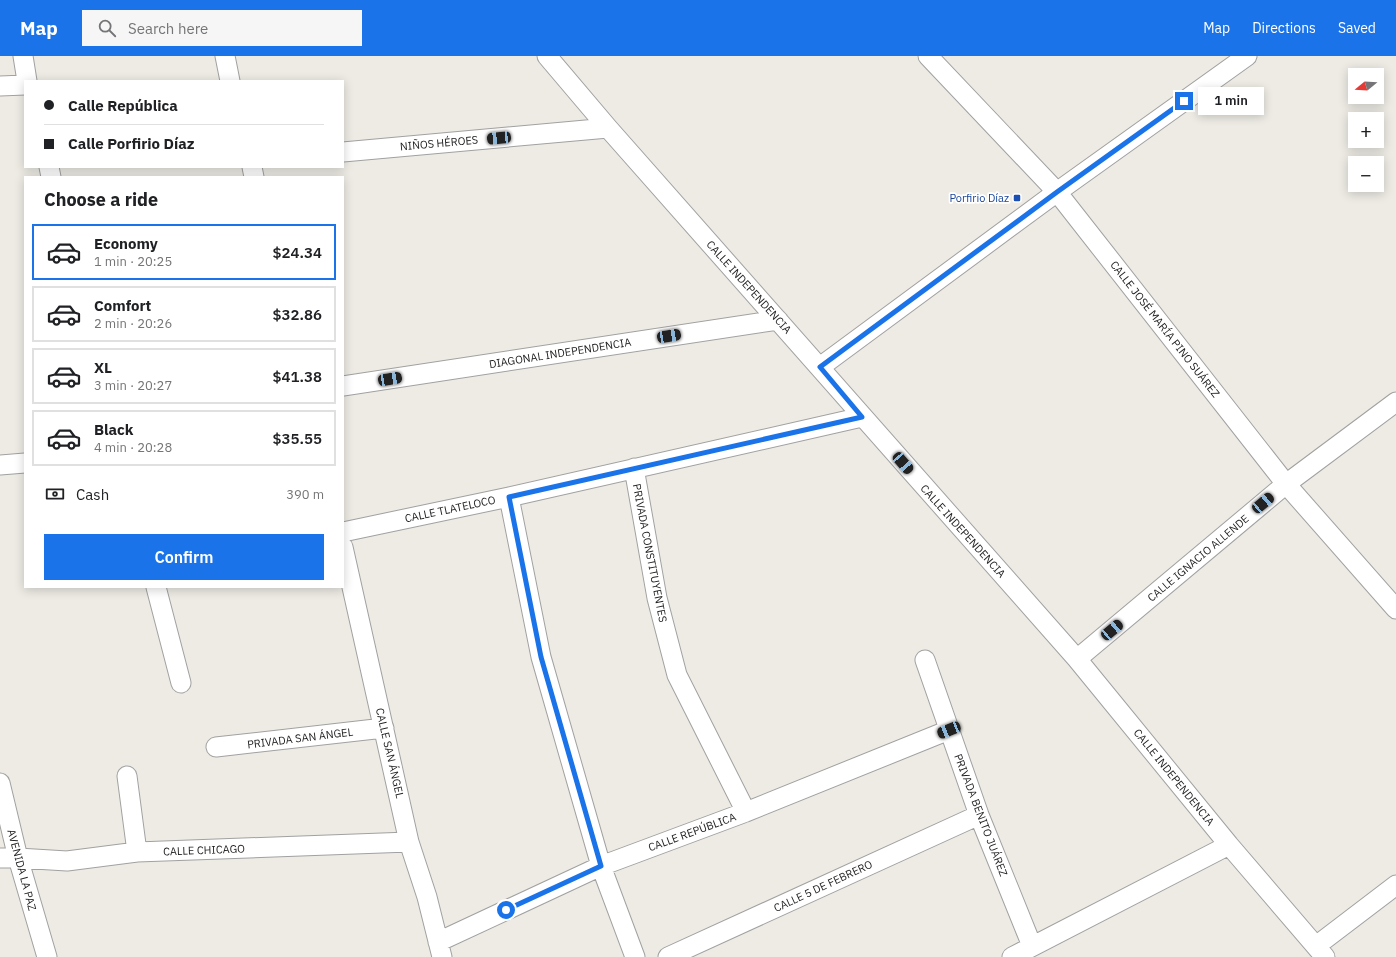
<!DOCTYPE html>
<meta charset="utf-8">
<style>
:root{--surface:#fff;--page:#f6f6f6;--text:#202124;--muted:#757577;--line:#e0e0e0;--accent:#1a73e8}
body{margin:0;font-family:"IBM Plex Sans",sans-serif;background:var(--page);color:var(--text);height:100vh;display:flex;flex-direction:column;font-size:15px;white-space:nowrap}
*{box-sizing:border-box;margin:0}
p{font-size:13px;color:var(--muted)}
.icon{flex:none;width:22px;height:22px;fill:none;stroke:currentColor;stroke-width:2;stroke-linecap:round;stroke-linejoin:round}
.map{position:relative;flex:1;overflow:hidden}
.details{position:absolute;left:24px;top:120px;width:320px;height:412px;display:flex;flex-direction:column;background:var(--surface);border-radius:0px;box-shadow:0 2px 10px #0003}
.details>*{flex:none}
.hud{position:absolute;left:24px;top:24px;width:320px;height:88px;border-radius:0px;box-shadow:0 2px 10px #0003;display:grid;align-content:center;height:88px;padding:0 20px;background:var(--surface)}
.needle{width:26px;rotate:252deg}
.tools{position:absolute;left:1348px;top:12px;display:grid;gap:8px}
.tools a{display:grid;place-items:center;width:36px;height:36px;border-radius:0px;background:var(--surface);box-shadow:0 2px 10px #0003;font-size:20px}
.end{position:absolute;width:18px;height:18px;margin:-9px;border:5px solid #1a73e8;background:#fff;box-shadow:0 0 0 2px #fff}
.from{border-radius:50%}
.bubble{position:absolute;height:28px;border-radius:0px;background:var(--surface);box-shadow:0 2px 10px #0003;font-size:13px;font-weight:600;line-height:28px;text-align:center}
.car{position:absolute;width:12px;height:24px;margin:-12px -6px;border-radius:5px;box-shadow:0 0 3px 1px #0007;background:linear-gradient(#222 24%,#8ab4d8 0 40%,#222 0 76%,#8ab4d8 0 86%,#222 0)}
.hud b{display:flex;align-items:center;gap:14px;height:38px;font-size:15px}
.hud b+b{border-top:1px solid var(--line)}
.hud i{width:10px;height:10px;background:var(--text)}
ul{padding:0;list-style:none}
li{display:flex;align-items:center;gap:12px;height:56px;margin:0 8px 6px;padding:0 12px;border:2px solid var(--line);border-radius:0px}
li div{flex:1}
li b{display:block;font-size:15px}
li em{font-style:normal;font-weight:600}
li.current{border-color:var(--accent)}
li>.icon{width:36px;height:36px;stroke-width:1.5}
h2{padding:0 20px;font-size:18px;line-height:48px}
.pay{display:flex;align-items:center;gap:10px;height:44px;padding:0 20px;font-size:15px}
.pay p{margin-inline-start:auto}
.button{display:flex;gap:8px;margin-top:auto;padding:8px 20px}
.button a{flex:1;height:46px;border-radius:0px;background:var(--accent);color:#fff;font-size:16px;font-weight:600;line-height:46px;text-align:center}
header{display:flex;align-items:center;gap:24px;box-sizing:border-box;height:56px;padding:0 20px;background:var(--accent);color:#fff}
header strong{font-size:19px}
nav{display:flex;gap:22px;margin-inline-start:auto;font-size:14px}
.search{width:280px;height:36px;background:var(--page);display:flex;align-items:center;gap:10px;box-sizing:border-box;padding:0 14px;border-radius:0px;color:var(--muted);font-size:15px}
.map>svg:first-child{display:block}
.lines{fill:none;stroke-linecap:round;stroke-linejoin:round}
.street-casing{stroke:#a1a1a1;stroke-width:21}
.street{stroke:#fff;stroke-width:19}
.route{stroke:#1a73e8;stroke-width:5}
.transit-dot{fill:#1a4fb4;stroke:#fff;stroke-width:1.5}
.labels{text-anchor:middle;stroke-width:3.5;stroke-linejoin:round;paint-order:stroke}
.street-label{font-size:11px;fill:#1d1d1d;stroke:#fff}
.transit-label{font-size:11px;fill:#164399;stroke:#fff;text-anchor:end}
</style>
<header>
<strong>Map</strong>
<div class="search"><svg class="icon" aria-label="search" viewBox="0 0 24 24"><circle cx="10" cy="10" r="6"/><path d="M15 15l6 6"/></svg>Search here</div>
<nav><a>Map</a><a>Directions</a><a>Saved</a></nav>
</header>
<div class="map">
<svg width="1396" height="901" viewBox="0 0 1396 901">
<rect width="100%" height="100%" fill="#edebe4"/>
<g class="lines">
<g class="street-casing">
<path id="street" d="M23,0L27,25
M225,0L230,25
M547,0L608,72L1077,603L1229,789L1325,901
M928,0L1057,136L1286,428L1396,553
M0,30L25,29
M343,96L608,72
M49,111L51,121
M252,111L254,121
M820,311L1057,136L1247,0
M343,330L778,264
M0,409L25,407
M634,412L657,542L677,619L746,756
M509,441L541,601L601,810L635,901
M343,476L509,441L862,361
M343,491L409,786L427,841L442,901
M156,531L181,627
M1077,603L1286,428L1396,346
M925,604L979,759L1032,890
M216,691L384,672
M127,720L137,796
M0,727L18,802L47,901
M0,802H18L67,805L137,796L409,786
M438,886L601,810L746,756L949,674
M1316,890L1396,829
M668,901L979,759
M1012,901L1229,789"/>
</g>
<use href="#street" class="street"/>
</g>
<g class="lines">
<path class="route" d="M506,854L601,810L541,601L509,441L862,361L820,311L1057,136L1184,45"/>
</g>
<rect class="transit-dot" x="1013" y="138" width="8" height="8" rx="2"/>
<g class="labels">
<g class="street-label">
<text transform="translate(439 87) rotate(-5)" y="4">NIÑOS HÉROES</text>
<text transform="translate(749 231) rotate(48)" y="4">CALLE INDEPENDENCIA</text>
<text transform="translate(1165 273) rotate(52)" y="4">CALLE JOSÉ MARÍA PINO SUÁREZ</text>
<text transform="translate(560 297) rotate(-9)" y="4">DIAGONAL INDEPENDENCIA</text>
<text transform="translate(450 453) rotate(-12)" y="4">CALLE TLATELOCO</text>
<text transform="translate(963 475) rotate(48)" y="4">CALLE INDEPENDENCIA</text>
<text transform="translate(650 497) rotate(79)" y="4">PRIVADA CONSTITUYENTES</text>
<text transform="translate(1198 502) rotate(-40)" y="4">CALLE IGNACIO ALLENDE</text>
<text transform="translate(300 682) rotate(-7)" y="4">PRIVADA SAN ÁNGEL</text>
<text transform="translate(390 697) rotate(77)" y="4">CALLE SAN ÁNGEL</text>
<text transform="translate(1174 721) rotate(51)" y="4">CALLE INDEPENDENCIA</text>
<text transform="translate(981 759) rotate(69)" y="4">PRIVADA BENITO JUÁREZ</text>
<text transform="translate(692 776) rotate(-20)" y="4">CALLE REPÚBLICA</text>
<text transform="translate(204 794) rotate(-2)" y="4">CALLE CHICAGO</text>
<text transform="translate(22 814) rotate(75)" y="4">AVENIDA LA PAZ</text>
<text transform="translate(823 830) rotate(-25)" y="4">CALLE 5 DE FEBRERO</text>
</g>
<g class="transit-label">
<text x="1009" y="146">Porfirio Díaz</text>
</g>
</g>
</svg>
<div class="tools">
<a><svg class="needle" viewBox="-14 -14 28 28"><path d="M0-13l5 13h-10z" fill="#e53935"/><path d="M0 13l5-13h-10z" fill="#757577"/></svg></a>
<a>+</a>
<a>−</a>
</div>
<i class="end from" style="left:506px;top:854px"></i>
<i class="end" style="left:1184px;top:45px"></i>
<div class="bubble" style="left:1198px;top:31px;width:66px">1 min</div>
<i class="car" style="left:499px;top:82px;rotate:265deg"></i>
<i class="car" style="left:669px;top:280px;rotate:81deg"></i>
<i class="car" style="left:390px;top:323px;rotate:81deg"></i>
<i class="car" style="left:903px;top:407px;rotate:139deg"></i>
<i class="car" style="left:1263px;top:447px;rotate:50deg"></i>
<i class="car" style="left:1112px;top:574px;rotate:50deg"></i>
<i class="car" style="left:949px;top:674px;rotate:248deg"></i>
<div class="hud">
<b><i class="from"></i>Calle República</b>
<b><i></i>Calle Porfirio Díaz</b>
</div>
<section class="details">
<h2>Choose a ride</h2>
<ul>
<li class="current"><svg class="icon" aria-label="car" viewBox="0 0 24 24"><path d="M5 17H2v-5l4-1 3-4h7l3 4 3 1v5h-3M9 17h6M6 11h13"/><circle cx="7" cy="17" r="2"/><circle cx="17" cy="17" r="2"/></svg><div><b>Economy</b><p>1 min · 20:25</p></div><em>$24.34</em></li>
<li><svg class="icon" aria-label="car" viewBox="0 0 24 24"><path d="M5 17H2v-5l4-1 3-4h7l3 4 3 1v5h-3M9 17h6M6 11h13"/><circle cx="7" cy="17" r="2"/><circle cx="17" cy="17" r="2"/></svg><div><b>Comfort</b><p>2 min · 20:26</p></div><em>$32.86</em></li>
<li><svg class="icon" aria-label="car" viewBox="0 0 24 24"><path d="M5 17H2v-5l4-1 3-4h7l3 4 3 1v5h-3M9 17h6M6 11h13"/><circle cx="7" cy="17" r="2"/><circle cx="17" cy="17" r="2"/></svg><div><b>XL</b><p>3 min · 20:27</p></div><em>$41.38</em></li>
<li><svg class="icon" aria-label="car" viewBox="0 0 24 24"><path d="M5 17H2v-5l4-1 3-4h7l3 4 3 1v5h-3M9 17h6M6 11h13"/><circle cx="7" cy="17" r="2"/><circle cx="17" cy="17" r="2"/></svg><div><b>Black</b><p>4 min · 20:28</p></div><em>$35.55</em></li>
</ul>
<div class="pay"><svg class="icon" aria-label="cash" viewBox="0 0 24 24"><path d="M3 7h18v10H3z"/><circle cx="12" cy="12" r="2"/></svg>Cash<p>390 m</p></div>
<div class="button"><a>Confirm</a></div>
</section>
</div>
